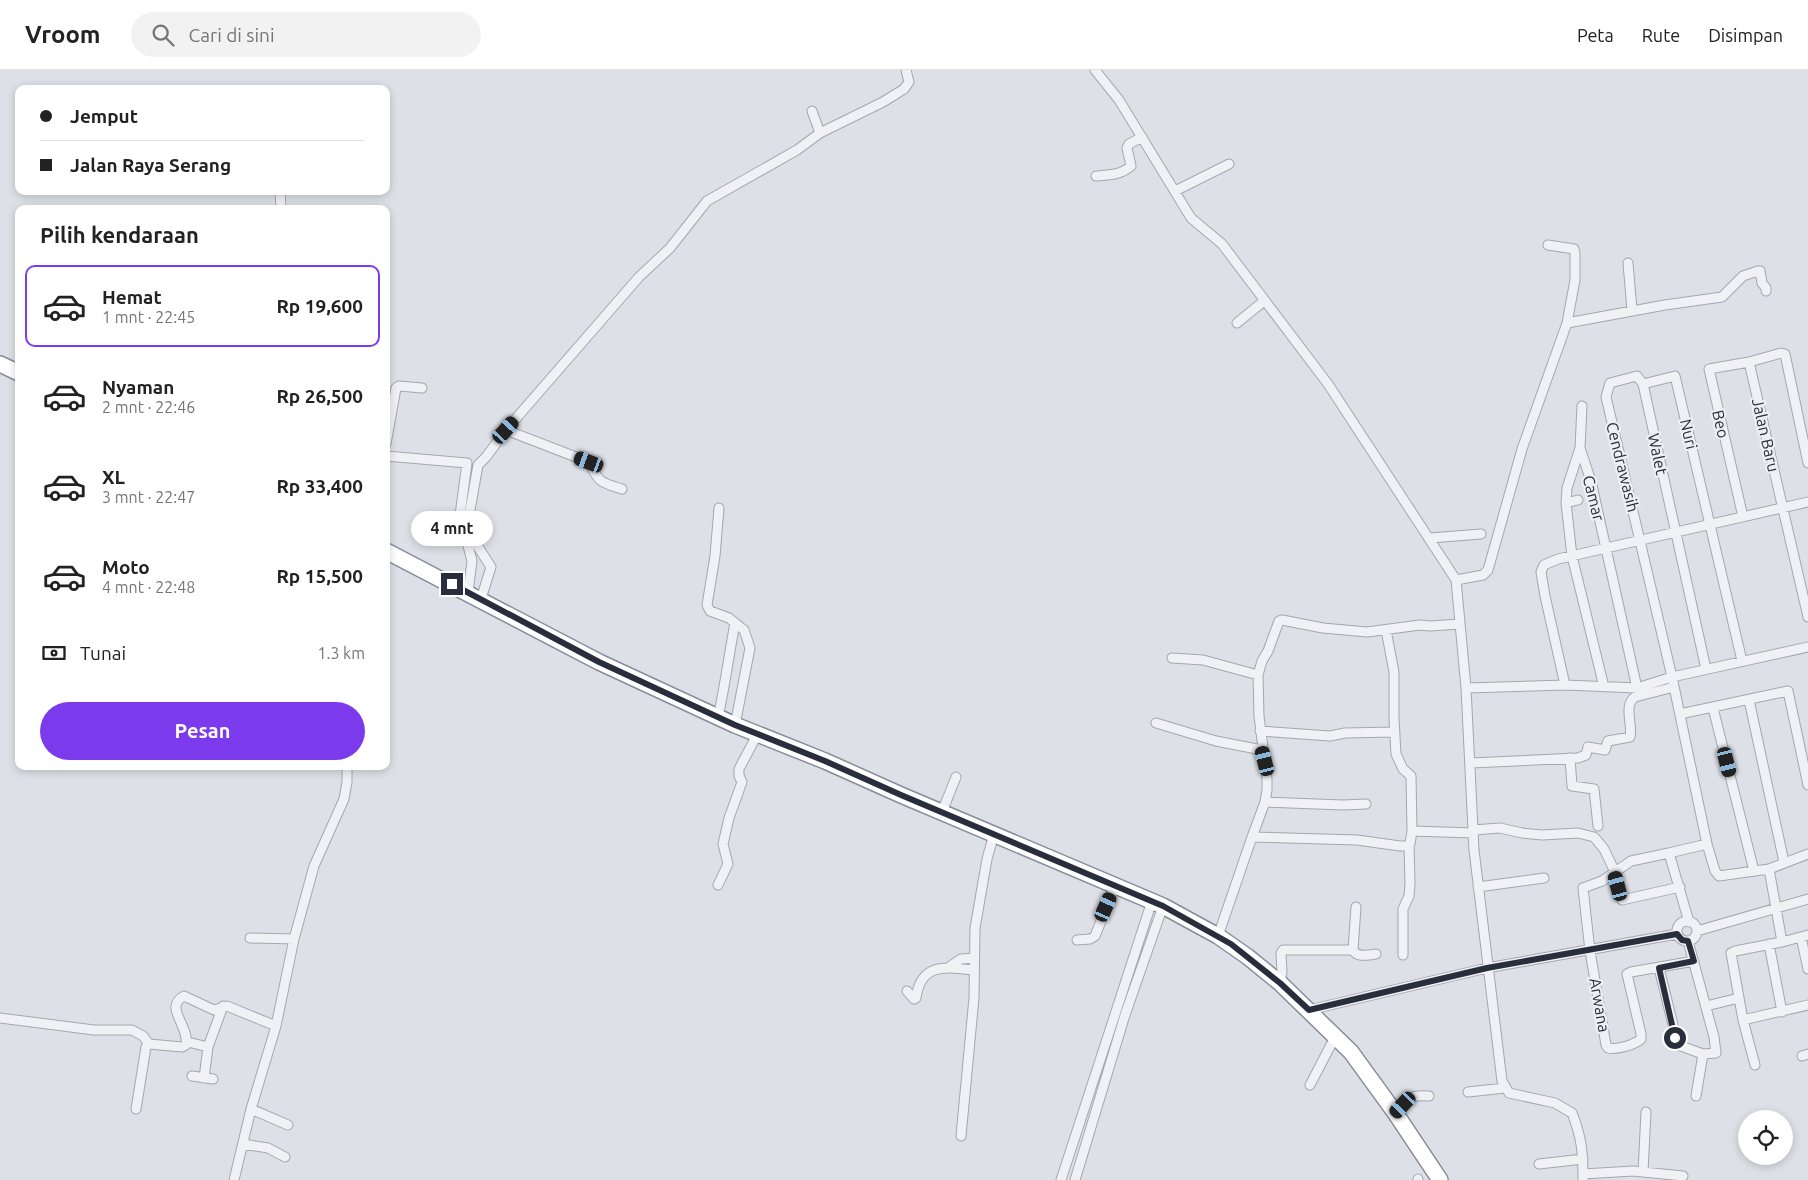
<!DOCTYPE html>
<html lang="id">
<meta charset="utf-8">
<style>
:root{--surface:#fff;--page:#f2f2f2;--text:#222;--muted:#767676;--line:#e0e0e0;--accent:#7c3aed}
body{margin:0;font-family:Ubuntu,sans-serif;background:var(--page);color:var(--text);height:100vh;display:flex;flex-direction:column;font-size:19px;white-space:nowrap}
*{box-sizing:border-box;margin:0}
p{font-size:16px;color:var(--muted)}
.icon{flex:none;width:28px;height:28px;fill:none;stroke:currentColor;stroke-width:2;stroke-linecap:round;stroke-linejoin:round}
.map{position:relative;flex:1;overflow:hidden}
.drawer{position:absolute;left:15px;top:135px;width:375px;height:565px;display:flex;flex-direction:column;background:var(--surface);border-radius:10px;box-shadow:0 2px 8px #0003}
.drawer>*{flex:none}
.hud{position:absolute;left:15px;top:15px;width:375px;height:110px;border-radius:10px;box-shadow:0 2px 8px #0003;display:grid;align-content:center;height:110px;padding:0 25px;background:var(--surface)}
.controls{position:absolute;left:1738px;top:1040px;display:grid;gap:10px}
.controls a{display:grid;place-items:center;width:55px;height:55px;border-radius:50%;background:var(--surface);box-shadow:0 2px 8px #0003;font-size:25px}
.end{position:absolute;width:22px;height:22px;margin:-11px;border:6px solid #282e3b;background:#fff;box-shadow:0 0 0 2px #fff}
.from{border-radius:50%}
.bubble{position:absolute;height:35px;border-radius:18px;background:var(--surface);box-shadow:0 2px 8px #0003;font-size:16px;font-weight:600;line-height:35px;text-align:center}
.car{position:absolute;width:15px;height:30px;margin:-15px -8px;border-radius:6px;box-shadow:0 0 4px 1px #0007;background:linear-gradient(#222 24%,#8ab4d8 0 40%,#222 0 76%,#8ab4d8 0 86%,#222 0)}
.hud b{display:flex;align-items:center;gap:18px;height:48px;font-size:19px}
.hud b+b{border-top:1px solid var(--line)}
.hud i{width:12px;height:12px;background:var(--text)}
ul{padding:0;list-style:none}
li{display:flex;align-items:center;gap:15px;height:82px;margin:0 10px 8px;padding:0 15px;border:2px solid transparent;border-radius:10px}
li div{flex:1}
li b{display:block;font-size:19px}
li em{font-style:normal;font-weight:600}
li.active{border-color:var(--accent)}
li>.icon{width:45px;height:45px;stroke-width:1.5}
h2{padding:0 25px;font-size:22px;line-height:60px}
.pay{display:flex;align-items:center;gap:12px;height:55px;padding:0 25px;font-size:19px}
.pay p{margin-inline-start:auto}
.cta{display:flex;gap:10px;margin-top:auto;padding:10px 25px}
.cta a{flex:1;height:58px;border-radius:30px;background:var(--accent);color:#fff;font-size:20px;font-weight:600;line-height:58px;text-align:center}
header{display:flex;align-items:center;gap:30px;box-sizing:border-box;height:70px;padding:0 25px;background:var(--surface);border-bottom:1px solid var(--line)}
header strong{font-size:24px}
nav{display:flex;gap:28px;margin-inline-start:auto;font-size:18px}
.search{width:350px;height:45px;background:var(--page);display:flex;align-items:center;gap:12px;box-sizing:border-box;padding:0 18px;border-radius:28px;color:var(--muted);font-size:19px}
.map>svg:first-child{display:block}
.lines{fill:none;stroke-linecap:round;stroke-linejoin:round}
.street-casing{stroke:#a3a7af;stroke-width:11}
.highway-casing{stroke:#868d9b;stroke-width:18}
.street{stroke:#f0f1f5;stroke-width:9}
.highway{stroke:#fff;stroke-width:15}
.route{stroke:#282e3b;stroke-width:6}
.labels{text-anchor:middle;stroke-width:4.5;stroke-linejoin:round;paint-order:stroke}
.street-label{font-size:16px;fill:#282e3b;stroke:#eceff4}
</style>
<header>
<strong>Vroom</strong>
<div class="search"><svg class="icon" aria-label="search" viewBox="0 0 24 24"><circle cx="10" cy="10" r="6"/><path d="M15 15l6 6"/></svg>Cari di sini</div>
<nav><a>Peta</a><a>Rute</a><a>Disimpan</a></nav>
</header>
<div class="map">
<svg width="1808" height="1110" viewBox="0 0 1808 1110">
<rect width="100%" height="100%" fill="#dde0e6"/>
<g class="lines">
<g class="street-casing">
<path id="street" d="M1095,0L1119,30L1191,148L1222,174L1328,314L1456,510L1466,618L1474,780L1502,1011L1509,1023L1555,1033L1572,1043C1582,1068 1583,1083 1583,1110
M812,41L820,63
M1096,106C1109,105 1121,105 1131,96L1127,78L1129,74L1142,67
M280,121L281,139
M1175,121L1229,94
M1548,175L1574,179L1575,183V210L1567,253
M1628,193L1632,240
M1237,253L1264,231
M1749,292L1808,547
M1643,314L1675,306L1742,591
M1582,336L1580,378L1567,418L1566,433L1572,486L1604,617
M506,360L589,392C599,413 600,412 622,419
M386,374L396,318L399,316L422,318
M1580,378L1591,411L1637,618
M386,386L467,393L460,445L472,491L468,523
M1566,433L1578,430
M719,438L715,486L707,535L710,541L729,548L744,560L750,578L735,655
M1743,447L1709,299L1749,292L1781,283L1785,284L1808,393
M1430,468L1481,464
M1456,510L1483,505L1488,500L1522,379L1567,253L1665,235L1722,227L1743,206L1758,201H1760L1762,213L1766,218V221
M481,529L491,497L473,469L468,457L469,446L478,395L486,387L506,360L639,207L670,178L707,131L797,80L820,63L883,32L904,19L909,12L906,0
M1172,588L1203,590L1258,605
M1565,615L1545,526L1541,502L1544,495L1558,489L1808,432
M1466,618L1565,615L1637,618L1672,607L1808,577
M1749,630L1784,792
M1713,638L1754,801
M1680,644L1788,621L1808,715
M718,647C725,616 729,584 735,553
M1156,653L1216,671L1262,680
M1260,661L1330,666L1345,663L1395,662
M1570,688L1572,716L1594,719L1598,756
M1471,693L1578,688L1586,685L1588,677L1605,680L1608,671L1630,667C1633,655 1623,635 1635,627L1674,617
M1265,732L1343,735L1366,734
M942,742L956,707
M1473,760L1500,758L1522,763L1542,765L1578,763L1594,767L1604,779L1615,802L1622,830L1680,817
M1412,761L1474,763
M1252,767L1265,732L1267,720V709L1259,646L1258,605L1262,591L1268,581L1279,551L1282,550L1323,558L1367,562L1420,555L1430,556L1460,554
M1707,774L1715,801L1719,806L1769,799L1808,784
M1669,783L1631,791L1602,811L1583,818L1590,881L1606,975L1608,978C1617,980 1634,975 1641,969V964L1627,904L1631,902L1694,891
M1769,799L1782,872
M718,815L728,794L723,774L729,748L742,712L739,706V699L757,665
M1478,817L1544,808
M1677 861a10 10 0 1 1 20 0a10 10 0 1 1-20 0Z
M1689,852L1669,783L1707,774L1672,607L1606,327L1610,313L1637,306L1643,314L1706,599
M1697,861L1808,829
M1218,866L1252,767L1357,770L1400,776H1407L1410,774L1412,761L1411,706L1403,699L1396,684L1394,649V602L1386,560
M1801,867L1808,899
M250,868L294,869
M1077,870L1090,869L1095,866L1115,816
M1769,874L1782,942
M1353,880L1356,837
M1403,885V839L1409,826L1410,813L1409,775
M949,897L961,889L974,888
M1659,898L1678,975L1703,984L1716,983L1714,967L1688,871
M1280,913L1282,902L1281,883L1283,880H1353C1357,888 1368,885 1376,884
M907,921L914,929L916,928C921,892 946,897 974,900
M1706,936L1739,928
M1309,940L1487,898L1677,864
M0,948L94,960H132L143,966L149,974
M1743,950L1808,935
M192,973L208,977
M1802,986L1808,984
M1755,995L1743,950L1731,883L1735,881L1782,872L1808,865
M192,1006L213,1009
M204,1008L208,977L223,936
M1310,1015L1335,967
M1468,1022L1505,1018
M1696,1026L1703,984
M136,1039L146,977L149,974L182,977L186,975C190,956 163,937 184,926L214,940L227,936L276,956
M251,1039L288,1055
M1396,1044C1409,1030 1409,1024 1429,1026
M961,1066L974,928L975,858L987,789L994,764
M243,1074L268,1078L285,1087
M1539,1094L1583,1089
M1643,1102L1646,1042
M1583,1104L1633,1101L1683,1106
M1418,1109V1110
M234,1110L251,1039L276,956L294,869L314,796L344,729L347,712V696
M1061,1110L1152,831
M1075,1110L1125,945L1163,836"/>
</g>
<g class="highway-casing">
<path id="highway" d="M0,294L19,303
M386,481L599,592L735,655L825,691L901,725L1163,836L1218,866L1248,887L1280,913L1351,982L1396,1044L1440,1110"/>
</g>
<use href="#street" class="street"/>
<use href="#highway" class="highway"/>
</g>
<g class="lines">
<path class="route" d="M452,514L599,592L735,655L825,691L901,725L1163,836L1231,874L1280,913L1309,940L1487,898L1677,864L1682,870L1688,871L1694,891L1659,898L1675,968"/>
</g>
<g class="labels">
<g class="street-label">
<text transform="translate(1721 354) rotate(77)" y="6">Beo</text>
<text transform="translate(1689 364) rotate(77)" y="6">Nuri</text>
<text transform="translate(1766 365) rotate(77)" y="6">Jalan Baru</text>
<text transform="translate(1658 384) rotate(78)" y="6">Walet</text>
<text transform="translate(1623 397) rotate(76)" y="6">Cendrawasih</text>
<text transform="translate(1594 428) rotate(76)" y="6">Camar</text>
<text transform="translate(1600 935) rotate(80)" y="6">Arwana</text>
</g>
</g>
</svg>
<div class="controls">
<a><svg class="icon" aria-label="locate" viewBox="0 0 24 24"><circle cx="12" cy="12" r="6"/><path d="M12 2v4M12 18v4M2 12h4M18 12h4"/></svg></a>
</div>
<i class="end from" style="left:1675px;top:968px"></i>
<i class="end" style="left:452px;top:514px"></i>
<div class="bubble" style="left:411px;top:441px;width:82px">4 mnt</div>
<i class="car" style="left:506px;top:360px;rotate:42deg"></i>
<i class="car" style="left:589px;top:392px;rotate:291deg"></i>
<i class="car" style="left:1265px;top:691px;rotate:346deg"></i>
<i class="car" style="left:1727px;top:692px;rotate:166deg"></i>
<i class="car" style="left:1618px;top:816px;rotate:345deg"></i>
<i class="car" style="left:1106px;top:837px;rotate:24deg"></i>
<i class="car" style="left:1403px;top:1035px;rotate:223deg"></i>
<div class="hud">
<b><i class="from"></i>Jemput</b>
<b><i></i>Jalan Raya Serang</b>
</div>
<section class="drawer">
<h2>Pilih kendaraan</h2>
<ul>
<li class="active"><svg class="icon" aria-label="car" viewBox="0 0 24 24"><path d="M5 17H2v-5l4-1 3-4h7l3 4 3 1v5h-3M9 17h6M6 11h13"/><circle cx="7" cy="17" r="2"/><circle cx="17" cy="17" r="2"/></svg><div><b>Hemat</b><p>1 mnt · 22:45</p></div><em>Rp 19,600</em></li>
<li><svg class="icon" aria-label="car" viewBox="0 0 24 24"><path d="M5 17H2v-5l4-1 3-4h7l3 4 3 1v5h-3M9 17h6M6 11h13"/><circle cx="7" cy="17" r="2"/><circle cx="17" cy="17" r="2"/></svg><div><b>Nyaman</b><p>2 mnt · 22:46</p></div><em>Rp 26,500</em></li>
<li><svg class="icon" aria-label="car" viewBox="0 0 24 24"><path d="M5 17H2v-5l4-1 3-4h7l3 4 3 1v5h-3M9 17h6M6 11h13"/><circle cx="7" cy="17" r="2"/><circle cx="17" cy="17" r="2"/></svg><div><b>XL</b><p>3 mnt · 22:47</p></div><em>Rp 33,400</em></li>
<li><svg class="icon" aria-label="car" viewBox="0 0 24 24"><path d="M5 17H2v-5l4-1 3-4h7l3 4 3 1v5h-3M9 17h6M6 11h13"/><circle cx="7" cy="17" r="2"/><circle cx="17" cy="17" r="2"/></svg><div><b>Moto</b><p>4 mnt · 22:48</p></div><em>Rp 15,500</em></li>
</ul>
<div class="pay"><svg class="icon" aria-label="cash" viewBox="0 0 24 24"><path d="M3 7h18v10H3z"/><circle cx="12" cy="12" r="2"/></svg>Tunai<p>1.3 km</p></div>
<div class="cta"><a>Pesan</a></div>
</section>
</div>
